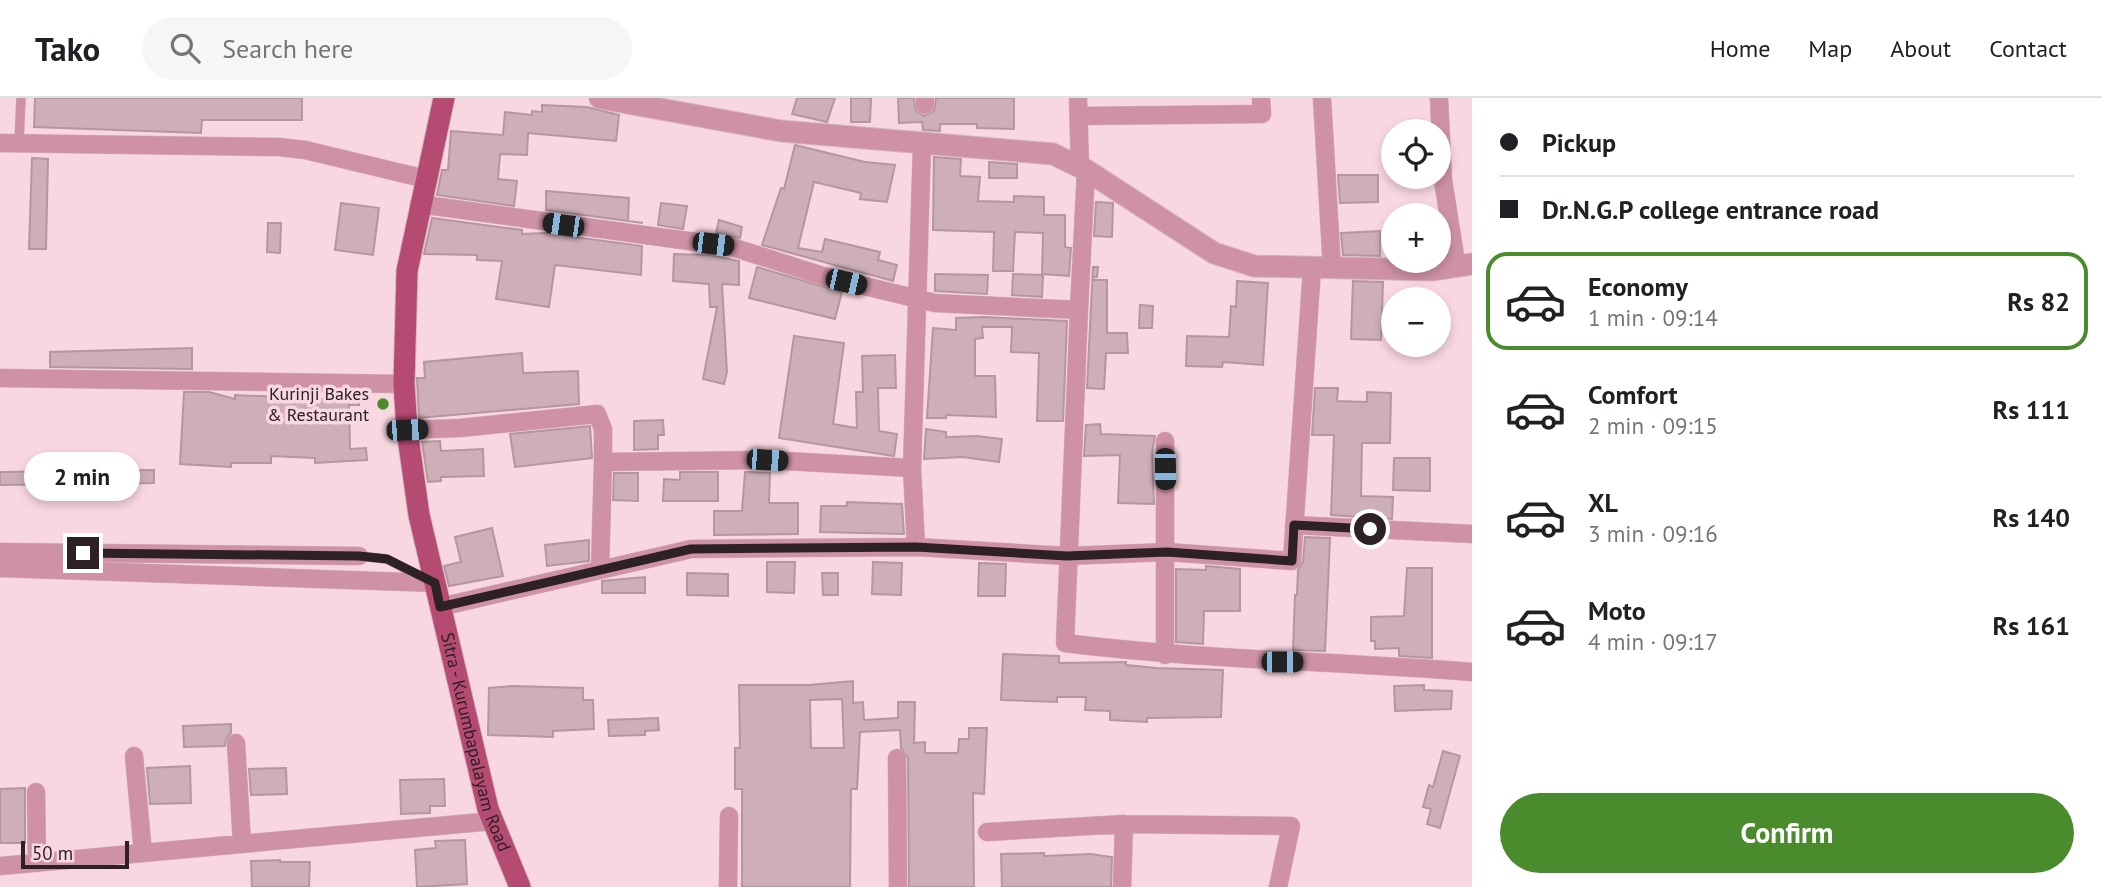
<!DOCTYPE html>
<meta charset="utf-8">
<style>
:root{--surface:#fff;--page:#f6f6f6;--text:#202124;--muted:#757577;--line:#e0e0e0;--accent:#498b2d}
body{margin:0;font-family:"PT Sans",sans-serif;background:var(--page);color:var(--text);height:100vh;display:flex;flex-direction:column;font-size:26px;white-space:nowrap}
*{box-sizing:border-box;margin:0}
p{font-size:23px;color:var(--muted)}
.icon{flex:none;width:38px;height:38px;fill:none;stroke:currentColor;stroke-width:2;stroke-linecap:round;stroke-linejoin:round}
.map{position:relative;flex:1;overflow:hidden}
.drawer{display:flex;flex-direction:column;background:var(--surface);width:630px}
.drawer>*{flex:none}
.banner{display:grid;align-content:center;height:154px;padding:0 28px;background:var(--surface)}
.tools{position:absolute;left:1381px;top:21px;display:grid;gap:14px}
.tools a{display:grid;place-items:center;width:70px;height:70px;border-radius:50%;background:var(--surface);box-shadow:0 4px 10px #0003;font-size:35px}
.scale{position:absolute;left:21px;bottom:18px;width:108px;box-sizing:border-box;padding-left:7px;border:4px solid #2d2124;border-top:0;font-size:19px;line-height:24px;white-space:nowrap;color:#2d2124;-webkit-text-stroke:5px #f9d7e0;paint-order:stroke}
.end{position:absolute;width:32px;height:32px;margin:-16px;border:9px solid #2d2124;background:#fff;box-shadow:0 0 0 4px #fff}
.from{border-radius:50%}
.bubble{position:absolute;height:49px;border-radius:24px;background:var(--surface);box-shadow:0 4px 10px #0003;font-size:23px;font-weight:600;line-height:49px;text-align:center}
.car{position:absolute;width:21px;height:42px;margin:-21px -10px;border-radius:9px;box-shadow:0 0 5px 2px #0007;background:linear-gradient(#222 24%,#8ab4d8 0 40%,#222 0 76%,#8ab4d8 0 86%,#222 0)}
.banner b{display:flex;align-items:center;gap:24px;height:66px;font-size:26px}
.banner b+b{border-top:2px solid var(--line)}
.banner i{width:18px;height:18px;background:var(--text)}
ul{padding:0;list-style:none}
li{display:flex;align-items:center;gap:21px;height:98px;margin:0 14px 10px;padding:0 14px;border:4px solid transparent;border-radius:21px}
li div{flex:1}
li b{display:block;font-size:26px}
li em{font-style:normal;font-weight:600}
li.current{border-color:var(--accent)}
li>.icon{width:63px;height:63px;stroke-width:1.5}
.cta{display:flex;gap:14px;margin-top:auto;padding:14px 28px}
.cta a{flex:1;height:80px;border-radius:42px;background:var(--accent);color:#fff;font-size:28px;font-weight:600;line-height:80px;text-align:center}
header{display:flex;align-items:center;gap:42px;box-sizing:border-box;height:98px;padding:0 35px;background:var(--surface);border-bottom:2px solid var(--line)}
header strong{font-size:33px}
nav{display:flex;gap:38px;margin-inline-start:auto;font-size:24px}
.search{width:490px;height:63px;background:var(--page);display:flex;align-items:center;gap:18px;box-sizing:border-box;padding:0 24px;border-radius:38px;color:var(--muted);font-size:26px}
main{display:flex;flex:1;min-height:0}
.map>svg:first-child{display:block}
.building{fill:#ceaeb7;stroke:#b5969f;stroke-width:2;fill-rule:evenodd}
.lines{fill:none;stroke-linecap:round;stroke-linejoin:round}
.service-casing{stroke:#d4b6be;stroke-width:10}
.minor-casing{stroke:#d4b6be;stroke-width:19}
.tertiary-casing{stroke:#d4b6be;stroke-width:23}
.primary-casing{stroke:#d4b6be;stroke-width:23}
.service{stroke:#cf92a5;stroke-width:9}
.minor{stroke:#cf92a5;stroke-width:18}
.tertiary{stroke:#cf92a5;stroke-width:21}
.primary{stroke:#b54a73;stroke-width:21}
.route{stroke:#2d2124;stroke-width:9}
.poi-dot{fill:#498b2d;stroke:#f9d7e0;stroke-width:2.5}
.labels{text-anchor:middle;stroke-width:7;stroke-linejoin:round;paint-order:stroke}
.poi-label{font-size:18px;fill:#2d2124;stroke:#f9d7e0;text-anchor:end}
.street-label{font-size:18px;fill:#2d2124;stroke:#f9d7e0}
</style>
<header>
<strong>Tako</strong>
<div class="search"><svg class="icon" aria-label="search" viewBox="0 0 24 24"><circle cx="10" cy="10" r="6"/><path d="M15 15l6 6"/></svg>Search here</div>
<nav><a>Home</a><a>Map</a><a>About</a><a>Contact</a></nav>
</header>
<main>
<div class="map">
<svg width="1472" height="789" viewBox="0 0 1472 789">
<rect width="100%" height="100%" fill="#f9d7e0"/>
<path class="building" d="M35,0H302V22H202L201,35L34,29Z
M797,0H835L827,24L792,16Z
M851,0H871L870,24H851Z
M898,0H914L916,13L924,18L934,13L936,0H1014V31L977,30V26H940V33L923,32L922,24L899,25Z
M542,7L587,9L619,17L616,43L528,35L527,57L500,56L498,81L517,83L514,108L437,97L442,72H448L451,33L503,37L505,14L532,17V13L542,14Z
M795,47L865,64L895,67L887,104L860,101L861,95L814,84L798,150L822,154L825,141L880,154L878,162L897,167L893,183L762,147L781,90L784,91Z
M934,59L961,61L960,78L980,79L978,103L1014,104V98L1044,99V117H1065V149L1071,150L1069,178L1042,176L1043,135L1015,134L1013,173H993L994,134L933,132Z
M32,60L48,61L46,151H29Z
M989,64L1017,66V80H989Z
M1338,77H1378V104L1340,105Z
M546,93L629,100L628,123L643,125L546,112Z
M1096,104L1113,105L1112,139L1094,138Z
M341,105L379,110L373,157L335,152Z
M661,105L687,108L683,131L658,127Z
M432,120L522,132V136L545,135L642,148L641,177L555,167L549,209L496,201L502,163L477,162V157L424,156Z
M719,122L742,129L740,140L716,135Z
M268,125H281L280,155L267,154Z
M1380,133V158L1343,157L1341,135Z
M674,156L709,157L739,163V187L722,186L727,274L724,286L703,281L717,209H710L709,186L673,183Z
M757,169L842,194L835,221L749,200Z
M1093,169H1098L1097,179H1093V182H1107V235H1127L1128,255H1106L1104,291L1087,290Z
M935,176L988,177L987,196L935,193Z
M1013,176L1043,177L1042,199L1012,197Z
M1237,183L1268,185L1263,267L1223,264L1222,269L1186,268L1187,238L1229,239L1231,208L1236,209Z
M1353,183L1383,184L1381,242L1351,241Z
M1140,207L1153,208L1152,230H1139Z
M984,219L1067,223L1063,323H1037L1039,255L1011,254L1012,229H982L983,240L975,241V278H995L996,319L946,317V320H927L933,230L956,232V220Z
M794,238L844,245L833,326L857,330L856,294H863L862,258L895,257L896,290H878L879,333L897,336L894,358L779,340Z
M192,250V271L50,269V254Z
M522,255L523,275L578,273L579,306L419,320L417,280H425L424,264Z
M1315,290H1338L1337,303L1367,304V294L1391,295L1390,345H1362L1361,398L1393,399L1392,421L1331,417L1334,337H1312Z
M184,294H209L235,301V297L324,301V296L359,297V307H349L350,351L366,350L367,362L315,365V360L271,358V365H231V369L180,366Z
M663,322L664,337H658V351L634,352V323Z
M1100,326L1101,336L1155,338L1152,355L1154,406L1118,405L1120,357L1084,358L1086,327Z
M590,328L592,360L515,369L510,336Z
M926,331L946,334V339L977,338L1002,341L999,364L963,359L924,361Z
M440,343L441,353L483,351L484,378L441,379V383L428,384L422,344Z
M1394,360H1430V393L1393,392Z
M154,372V385L0,387V374Z
M680,374H718V403H663L664,381L680,382Z
M745,374L770,375L769,405H798V436L714,437V413H742Z
M614,375H638V403L613,402Z
M847,404L902,406L904,436L820,434L821,408H847Z
M492,430L503,478L449,488L444,468L461,464L455,439Z
M1305,439L1330,440L1325,553L1293,552L1295,497H1297L1298,472L1303,464Z
M589,442V463L547,468L545,447Z
M767,464H795L794,495L767,494Z
M873,464L902,465L901,497L872,496Z
M979,465L1006,466L1005,498H978Z
M1206,468L1240,471V513H1204L1203,546L1176,544V471L1206,472Z
M1407,470H1432V560L1399,558V550L1375,551V543H1371V519L1404,518Z
M687,475L728,476V498L687,497Z
M822,475H838V497H823Z
M645,479V495H602V483Z
M1003,556L1059,558V565L1126,564V567L1157,570L1223,572L1221,619L1147,620V624L1110,622V613L1085,612L1086,599H1057V604L1001,602Z
M853,583V605L863,604L864,622L898,620V604H915L914,645L925,644V655H958L959,641H969V630H987L984,696L973,695L974,789H909L908,660L901,650L900,632L860,634L857,691H851L850,789H742V691H735V650H740L739,587H809ZM842,601L844,650H811L810,602Z
M1424,587V592L1452,593L1451,611L1395,613L1394,588Z
M512,588L583,590V602H593L594,631L553,633V639L488,637L489,590Z
M658,620L659,632L645,633V637L609,638L608,622Z
M231,626V635L226,641L225,648L184,649L183,628Z
M1443,653L1460,658L1440,730L1427,726L1431,711L1423,709L1429,687L1433,689Z
M190,668L191,705L150,706L147,670Z
M286,670L287,696L251,697L249,671Z
M444,681L445,708H430V715L401,716L400,682Z
M25,690V745H0V691Z
M465,742L467,786L417,789L415,752L436,750L435,743Z
M1044,755V758L1091,756L1112,759L1111,789H1002L1001,756Z
M280,762V764H310L309,789H252L251,763Z"/>
<g class="lines">
<g class="service-casing">
<path id="service" d="M19,45L21,0
M359,458L387,461L423,480"/>
</g>
<g class="minor-casing">
<path id="minor" d="M1078,0L1080,69
M1322,0L1332,171
M1439,0L1443,82L1457,170
M925,7V0
M1079,18L1262,16L1261,0
M0,45L279,49L305,52L426,81
M419,106L732,149L823,178L935,205L1079,212L1086,72
M1079,212L1065,545C1201,562 1336,563 1472,574
M0,280L404,286
M407,332L460,330L597,316L603,331V364
M1165,343V557
M912,370L922,46
M1294,427L1472,436
M0,454L359,458
M0,470L435,485
M600,472L603,364L767,362L912,370L916,449
M440,509L691,451L916,449L1067,458L1167,454L1292,463L1312,170
M236,645L242,746
M134,658L143,755
M897,660L898,789
M36,694L37,765
M987,734L1124,726L1291,728L1278,789
M0,768L493,723
M728,789L729,718
M1122,789L1124,726"/>
</g>
<g class="tertiary-casing">
<path id="tertiary" d="M600,0L781,33L1053,56L1086,72L1214,155L1254,168L1433,172L1472,166"/>
</g>
<g class="primary-casing">
<g id="primary">
<path id="s1" d="M444,0L407,173L404,286L407,332L419,417L488,711L520,789"/>
</g>
</g>
<use href="#service" class="service"/>
<use href="#minor" class="minor"/>
<use href="#tertiary" class="tertiary"/>
<use href="#primary" class="primary"/>
</g>
<g class="lines">
<path class="route" d="M83,455L359,458L387,461L435,485L440,509L691,451L916,449L1067,458L1167,454L1292,463L1294,427L1370,431"/>
</g>
<circle class="poi-dot" cx="383" cy="306" r="7"/>
<g class="labels">
<g class="poi-label">
<text x="369" y="302">Kurinji Bakes<tspan x="369" dy="21">&amp; Restaurant</tspan></text>
</g>
<g class="street-label">
<text dy="6" stroke="none"><textPath href="#s1" startOffset="656">Sitra - Kurumbapalayam Road</textPath></text>
</g>
</g>
</svg>
<div class="tools">
<a><svg class="icon" aria-label="locate" viewBox="0 0 24 24"><circle cx="12" cy="12" r="6"/><path d="M12 2v4M12 18v4M2 12h4M18 12h4"/></svg></a>
<a>+</a>
<a>−</a>
</div>
<div class="scale">50 m</div>
<i class="end from" style="left:1370px;top:431px"></i>
<i class="end" style="left:83px;top:455px"></i>
<div class="bubble" style="left:24px;top:354px;width:116px">2 min</div>
<i class="car" style="left:563px;top:127px;rotate:278deg"></i>
<i class="car" style="left:713px;top:146px;rotate:97deg"></i>
<i class="car" style="left:846px;top:184px;rotate:103deg"></i>
<i class="car" style="left:407px;top:332px;rotate:88deg"></i>
<i class="car" style="left:767px;top:362px;rotate:93deg"></i>
<i class="car" style="left:1165px;top:371px;rotate:179deg"></i>
<i class="car" style="left:1282px;top:564px;rotate:90deg"></i>
</div>
<section class="drawer">
<div class="banner">
<b><i class="from"></i>Pickup</b>
<b><i></i>Dr.N.G.P college entrance road</b>
</div>
<ul>
<li class="current"><svg class="icon" aria-label="car" viewBox="0 0 24 24"><path d="M5 17H2v-5l4-1 3-4h7l3 4 3 1v5h-3M9 17h6M6 11h13"/><circle cx="7" cy="17" r="2"/><circle cx="17" cy="17" r="2"/></svg><div><b>Economy</b><p>1 min · 09:14</p></div><em>Rs 82</em></li>
<li><svg class="icon" aria-label="car" viewBox="0 0 24 24"><path d="M5 17H2v-5l4-1 3-4h7l3 4 3 1v5h-3M9 17h6M6 11h13"/><circle cx="7" cy="17" r="2"/><circle cx="17" cy="17" r="2"/></svg><div><b>Comfort</b><p>2 min · 09:15</p></div><em>Rs 111</em></li>
<li><svg class="icon" aria-label="car" viewBox="0 0 24 24"><path d="M5 17H2v-5l4-1 3-4h7l3 4 3 1v5h-3M9 17h6M6 11h13"/><circle cx="7" cy="17" r="2"/><circle cx="17" cy="17" r="2"/></svg><div><b>XL</b><p>3 min · 09:16</p></div><em>Rs 140</em></li>
<li><svg class="icon" aria-label="car" viewBox="0 0 24 24"><path d="M5 17H2v-5l4-1 3-4h7l3 4 3 1v5h-3M9 17h6M6 11h13"/><circle cx="7" cy="17" r="2"/><circle cx="17" cy="17" r="2"/></svg><div><b>Moto</b><p>4 min · 09:17</p></div><em>Rs 161</em></li>
</ul>
<div class="cta"><a>Confirm</a></div>
</section>
</main>
